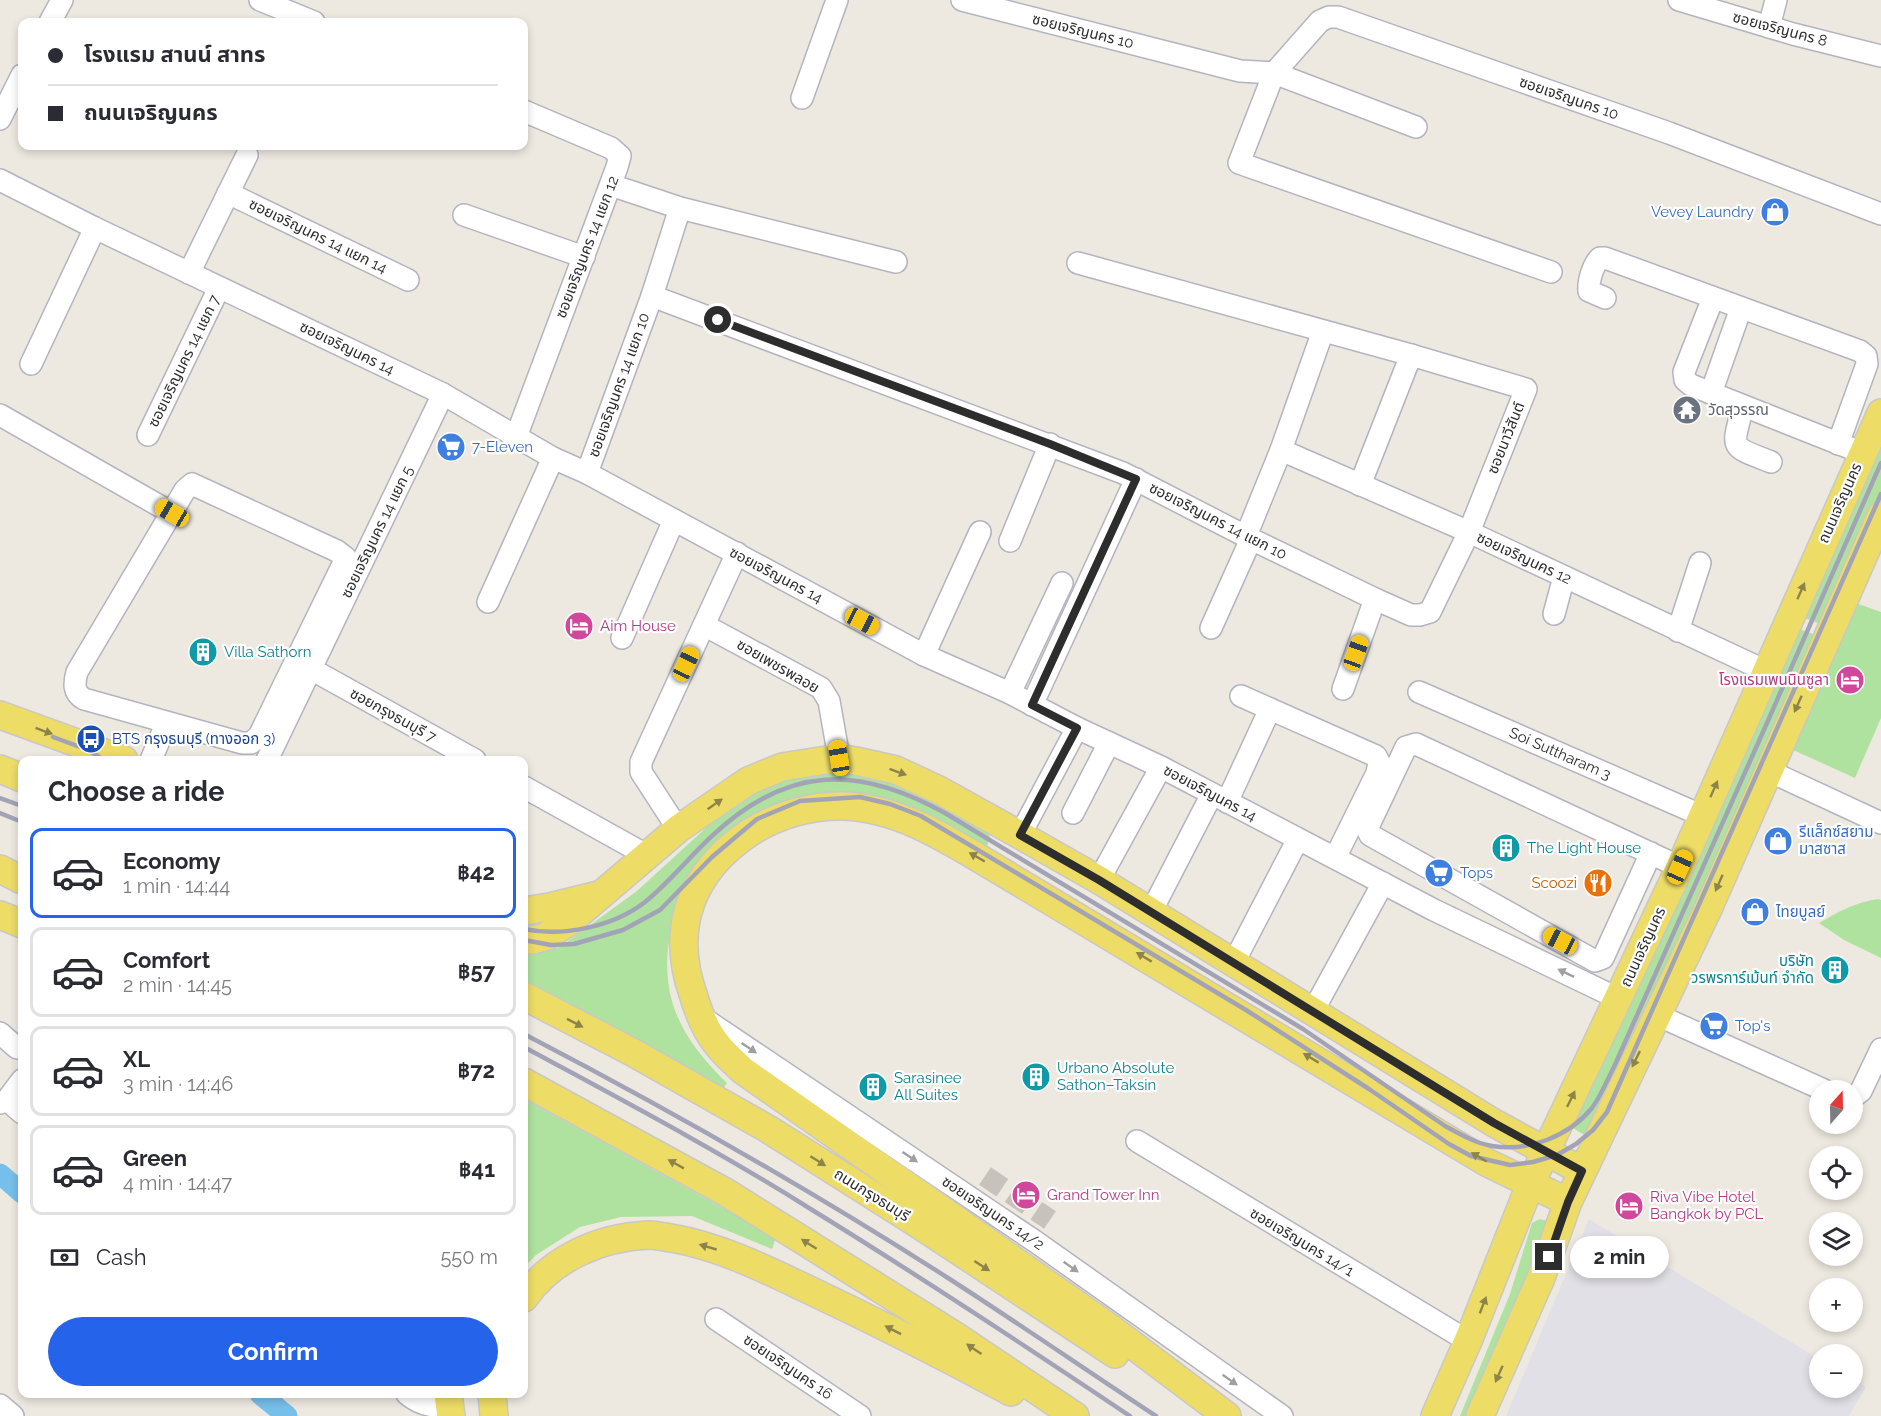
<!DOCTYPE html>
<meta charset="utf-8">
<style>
:root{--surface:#fff;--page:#f7f7f7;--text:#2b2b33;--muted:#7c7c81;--line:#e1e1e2;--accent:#2563eb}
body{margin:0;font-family:Raleway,"Noto Sans Thai",sans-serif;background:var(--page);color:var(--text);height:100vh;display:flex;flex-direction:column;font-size:22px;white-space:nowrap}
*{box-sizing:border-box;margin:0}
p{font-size:20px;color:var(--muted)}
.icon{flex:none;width:33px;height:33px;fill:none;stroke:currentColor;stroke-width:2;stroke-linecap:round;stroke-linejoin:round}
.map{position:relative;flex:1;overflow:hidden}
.side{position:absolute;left:18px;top:756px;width:510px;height:642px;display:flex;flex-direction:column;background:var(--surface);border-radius:12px;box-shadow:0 3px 9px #0003}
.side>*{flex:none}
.banner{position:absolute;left:18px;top:18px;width:510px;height:132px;border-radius:12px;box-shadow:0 3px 9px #0003;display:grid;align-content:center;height:132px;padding:0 30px;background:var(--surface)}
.needle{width:39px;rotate:20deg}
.buttons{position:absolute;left:1809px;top:1080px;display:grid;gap:12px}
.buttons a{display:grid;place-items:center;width:54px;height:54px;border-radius:50%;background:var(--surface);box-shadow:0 3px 9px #0003;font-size:30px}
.end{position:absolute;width:27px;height:27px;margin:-14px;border:8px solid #2d2d2d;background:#fff;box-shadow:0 0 0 3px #fff}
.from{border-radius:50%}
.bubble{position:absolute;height:42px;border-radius:21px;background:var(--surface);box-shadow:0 3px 9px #0003;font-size:20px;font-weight:700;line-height:42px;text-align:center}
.car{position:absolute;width:18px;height:36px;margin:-18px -9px;border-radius:8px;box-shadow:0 0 4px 2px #0007;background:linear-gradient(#f5c518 24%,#345 0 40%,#f5c518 0 76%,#345 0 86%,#f5c518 0)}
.banner b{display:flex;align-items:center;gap:21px;height:57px;font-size:22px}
.banner b+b{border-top:2px solid var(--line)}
.banner i{width:15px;height:15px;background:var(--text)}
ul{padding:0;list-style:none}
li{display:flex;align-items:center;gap:18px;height:90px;margin:0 12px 9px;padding:0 18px;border:3px solid var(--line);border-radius:12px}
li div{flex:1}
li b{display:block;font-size:22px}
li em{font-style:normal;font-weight:700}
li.current{border-color:var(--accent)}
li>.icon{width:54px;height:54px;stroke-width:1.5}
h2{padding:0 30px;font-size:27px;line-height:72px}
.pay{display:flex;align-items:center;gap:15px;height:66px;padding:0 30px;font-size:22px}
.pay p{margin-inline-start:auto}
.cta{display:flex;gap:12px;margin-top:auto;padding:12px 30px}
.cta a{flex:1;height:69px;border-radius:36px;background:var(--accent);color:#fff;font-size:24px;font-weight:700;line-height:69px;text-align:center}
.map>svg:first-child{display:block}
.industrial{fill:#e2e0e7}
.green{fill:#aee29e}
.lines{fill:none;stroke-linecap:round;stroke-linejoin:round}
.canal{stroke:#77bfeb;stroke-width:21}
.minor-tunnel{stroke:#c7c3bc;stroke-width:21;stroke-dasharray:21 10;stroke-linecap:butt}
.minor-casing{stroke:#b3b4bf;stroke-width:24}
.major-casing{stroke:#c8c8c8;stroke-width:30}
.minor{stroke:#fff;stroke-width:21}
.major{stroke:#eddc66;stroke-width:27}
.rail{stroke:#a2a3b6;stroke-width:4.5}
.oneway{fill:#8d844a}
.oneway2{fill:#a0a0a0}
.route{stroke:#2d2d2d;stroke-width:8}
.labels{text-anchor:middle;stroke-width:4.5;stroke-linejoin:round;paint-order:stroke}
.street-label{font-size:15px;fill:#2d2d2d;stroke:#fff}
.shop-label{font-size:15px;fill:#366cbe;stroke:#fff;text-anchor:start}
.worship-label{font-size:15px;fill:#5b616d;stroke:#fff;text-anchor:start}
.hotel-label{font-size:15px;fill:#b23c85;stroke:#fff;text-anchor:start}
.culture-label{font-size:15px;fill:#0d838f;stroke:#fff;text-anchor:start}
.transit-label{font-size:15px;fill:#164399;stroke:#fff;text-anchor:start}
.food-label{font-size:15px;fill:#c56008;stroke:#fff;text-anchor:end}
</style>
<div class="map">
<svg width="1881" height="1416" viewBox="0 0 1881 1416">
<rect width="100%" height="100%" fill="#eee9e0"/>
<path class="industrial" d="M1589,1219L1819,1359L1820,1388H1852L1853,1378L1866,1387L1849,1416H1506Z"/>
<path class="green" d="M1881,428V508L1828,627L1797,615Z
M1853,602L1881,612V718L1855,778L1791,749Z
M1791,626L1824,638L1591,1139L1568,1125Z
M829,772L864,774L900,781L985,829L990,836L986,850L797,806L675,913C655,986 674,1032 727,1083L723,1089L524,988V949L540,951L560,947L637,891L721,814L754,791L784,778Z
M1878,899L1881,900V958L1844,940L1819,923C1838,912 1856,902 1878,899Z
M524,1099L776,1237L772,1249L692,1216L621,1217L580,1227L536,1255L524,1267Z
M1540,1219L1547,1221L1548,1231L1471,1408L1467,1416H1460L1510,1294L1532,1223Z"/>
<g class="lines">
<path class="canal" d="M0,1174L22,1193
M260,1394L287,1416"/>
<path class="minor-tunnel" d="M985,1176L1050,1220"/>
<g class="minor-casing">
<g id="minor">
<path d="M260,0L314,22"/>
<path d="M962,0L1240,71L1274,73L1320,21L1329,17H1338L1669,133L1881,214"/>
<path d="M1679,0L1793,34L1881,56"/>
<path d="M50,22L62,0"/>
<path d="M1769,27L1776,0"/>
<path d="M802,98L837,0"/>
<path d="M0,119L22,75"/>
<path d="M1416,127L1274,73L1239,163L1551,272"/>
<path d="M0,180L95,228L443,394L553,458L587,473L924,655L1010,693L1077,728L1161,767L1434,910L1619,999"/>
<path d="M611,185L680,208L896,262"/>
<path d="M228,193L408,280"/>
<path d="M464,215L584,257"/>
<path d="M189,273L247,155"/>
<path d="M652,296L680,208"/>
<path d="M1605,298L1589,291C1588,281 1593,265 1600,258H1605L1860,351L1866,356L1867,364L1838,444"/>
<path d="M1713,298L1684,372L1685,380L1691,385L1850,448"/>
<path d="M31,364L95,228"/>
<path d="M1711,393L1741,308"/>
<path d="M1743,406C1732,450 1728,445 1771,462"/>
<path d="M0,415L172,513"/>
<path d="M148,435L219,288"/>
<path d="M516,437L617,167L620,156L611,148L524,111"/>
<path d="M1281,450L1469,532L1766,671"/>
<path d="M587,473L652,296L1123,473L1251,539L1375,599L1411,615H1420L1430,612L1469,532L1526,389L1411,355L1078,263"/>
<path d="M192,484L337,551L346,558L259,736L251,743H242L84,699C73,693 74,683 77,672L185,490Z"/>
<path d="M1360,485L1411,355"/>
<path d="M1246,536L1281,450L1323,331"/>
<path d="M1010,541L1050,444"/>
<path d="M488,602L553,458"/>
<path d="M1554,614L1564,577"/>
<path d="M704,625L821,688L829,701L839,758"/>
<path d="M1211,628L1251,539"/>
<path d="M1678,631L1700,563"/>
<path d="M622,638L674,520"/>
<path d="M924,655L980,532"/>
<path d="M311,669L475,760"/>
<path d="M1343,689L1375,599"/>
<path id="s1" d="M1419,692L1703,816"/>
<path d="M1010,693L1062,583"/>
<path d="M1241,696L1376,756L1379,762L1377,773L1335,858"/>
<path d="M1032,705L1136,479"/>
<path d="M151,760L166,724"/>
<path d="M267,760L443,394"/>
<path d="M1769,771L1881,823"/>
<path d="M524,787L648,856"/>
<path d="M1227,802L1270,709"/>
<path d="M1073,813L1109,743"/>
<path d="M678,829L641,772V762L737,553"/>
<path d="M1020,835L1077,728"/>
<path d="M1651,853L1603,958L1595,961L1370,835L1367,829L1406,747L1416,744L1680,867"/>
<path d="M1099,880L1161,767"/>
<path d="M1151,912L1212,794"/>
<path d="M1233,964L1298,839"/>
<path d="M1313,1011L1383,883"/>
<path d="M1657,1015L1824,1090"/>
<path d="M700,1016L1036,1242L1282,1416"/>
<path d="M0,1033L17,1048"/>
<path d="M1852,1098L1861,1091L1881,1049"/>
<path d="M7,1100L22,1113"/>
<path d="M0,1103L7,1100L22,1080"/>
<path d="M1137,1141L1468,1341"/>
<path d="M716,1319L860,1416"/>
<path d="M407,1394C420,1405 433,1408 450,1406"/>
<path d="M0,1405L13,1416"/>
</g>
</g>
<g class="major-casing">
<path id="major" d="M0,715L124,760
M0,769L22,778
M0,869L22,880
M524,911L549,907L598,895
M0,915L22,924
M524,940H533L545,937L569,922L678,829L748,781L782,767L839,758L856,761L896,770L939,790L1020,835L1099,880L1494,1123L1582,1171
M524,996L632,1052L768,1129L915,1222L1115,1354
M524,1082L727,1193L954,1335L1075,1416
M524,1298C552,1258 600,1237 649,1235C656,1235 664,1237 671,1238C718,1246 761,1267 803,1287C873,1320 942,1355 1011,1392
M448,1394L451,1416
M492,1394L494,1416
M1227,1416L1109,1327L742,1070C733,1061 723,1053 716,1043C705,1029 698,1011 693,994C670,928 691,872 749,833C777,815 811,805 844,806C902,808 953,843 1002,872L1486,1162L1568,1202
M1435,1416L1468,1341L1530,1185L1680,867L1881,413
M1480,1416L1541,1278L1568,1202L1708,909L1881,516"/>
</g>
<use href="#minor" class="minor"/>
<use href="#major" class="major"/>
<path class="rail" d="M53,737L88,750L104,760
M0,798L22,806
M0,813L22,822
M524,929C562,937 613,927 645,902C669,883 690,856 713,835C788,765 859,765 945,813L1303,1029L1445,1126C1460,1134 1475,1143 1492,1146C1529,1152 1569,1136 1592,1108C1601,1096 1607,1080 1614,1067L1767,723L1881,463
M524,940L551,945L574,944L623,930L660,910L712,857L757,819L800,801L860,797L890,804L921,816L1246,1010L1369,1089L1449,1144L1471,1156L1510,1165L1533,1162L1557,1155L1576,1144L1593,1130L1607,1112L1881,494
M524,1034C668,1109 811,1190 948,1278C1018,1323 1086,1370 1156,1416
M524,1047C620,1099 717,1150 809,1208C918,1275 1024,1345 1130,1416"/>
</g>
<defs><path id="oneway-solid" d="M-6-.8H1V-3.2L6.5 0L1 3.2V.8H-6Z" transform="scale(1.5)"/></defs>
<g class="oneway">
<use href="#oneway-solid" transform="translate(1801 591) rotate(-66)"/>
<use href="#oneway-solid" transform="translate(1798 704) rotate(114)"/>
<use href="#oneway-solid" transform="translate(44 731) rotate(20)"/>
<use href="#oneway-solid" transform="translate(898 772) rotate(20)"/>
<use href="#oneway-solid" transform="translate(1714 789) rotate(-66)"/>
<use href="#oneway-solid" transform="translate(715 804) rotate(-35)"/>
<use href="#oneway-solid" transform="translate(977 857) rotate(-150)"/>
<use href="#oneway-solid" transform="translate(1719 883) rotate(114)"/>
<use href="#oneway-solid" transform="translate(1144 957) rotate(-149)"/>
<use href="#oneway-solid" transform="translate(575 1023) rotate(27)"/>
<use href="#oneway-solid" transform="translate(1311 1058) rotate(-149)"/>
<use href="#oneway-solid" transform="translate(1636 1059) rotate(116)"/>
<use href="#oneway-solid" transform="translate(1571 1099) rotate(-64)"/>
<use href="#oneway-solid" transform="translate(1479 1157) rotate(-150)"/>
<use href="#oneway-solid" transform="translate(818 1161) rotate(32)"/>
<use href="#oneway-solid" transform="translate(676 1164) rotate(-151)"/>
<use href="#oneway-solid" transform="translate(809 1244) rotate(-148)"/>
<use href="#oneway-solid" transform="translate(708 1247) rotate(-164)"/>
<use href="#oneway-solid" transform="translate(982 1266) rotate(33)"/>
<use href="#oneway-solid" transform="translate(1483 1305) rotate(-69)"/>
<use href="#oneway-solid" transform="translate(893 1330) rotate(-153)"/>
<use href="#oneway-solid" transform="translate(974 1349) rotate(-146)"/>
<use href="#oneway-solid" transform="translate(1499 1374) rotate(114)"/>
</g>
<g class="oneway2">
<use href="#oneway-solid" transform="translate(1566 973) rotate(-154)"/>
<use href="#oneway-solid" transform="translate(749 1048) rotate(34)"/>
<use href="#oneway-solid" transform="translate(910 1157) rotate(34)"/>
<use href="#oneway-solid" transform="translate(1071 1267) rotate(35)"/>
<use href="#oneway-solid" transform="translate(1230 1380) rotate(35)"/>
</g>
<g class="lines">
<path class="route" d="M718,320L1050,444L1136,479L1032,705L1077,728L1020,835L1099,880L1494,1123L1582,1171L1568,1202L1549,1257"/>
</g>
<defs>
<g id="shop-disc" transform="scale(1.5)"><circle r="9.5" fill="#3f7fe0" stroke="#fff"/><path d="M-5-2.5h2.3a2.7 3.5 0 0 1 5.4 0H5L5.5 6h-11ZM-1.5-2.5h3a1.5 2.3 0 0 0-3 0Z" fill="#fff"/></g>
<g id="temple-disc" transform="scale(1.5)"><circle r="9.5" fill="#6b7280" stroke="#fff"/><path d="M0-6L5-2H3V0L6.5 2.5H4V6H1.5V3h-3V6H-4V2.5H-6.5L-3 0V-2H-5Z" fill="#fff"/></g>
<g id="supermarket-disc" transform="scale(1.5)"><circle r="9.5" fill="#3f7fe0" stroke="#fff"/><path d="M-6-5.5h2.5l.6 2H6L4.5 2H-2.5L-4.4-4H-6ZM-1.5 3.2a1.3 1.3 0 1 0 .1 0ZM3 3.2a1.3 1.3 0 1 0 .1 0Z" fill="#fff"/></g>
<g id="hotel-disc" transform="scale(1.5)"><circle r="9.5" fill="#d1479c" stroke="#fff"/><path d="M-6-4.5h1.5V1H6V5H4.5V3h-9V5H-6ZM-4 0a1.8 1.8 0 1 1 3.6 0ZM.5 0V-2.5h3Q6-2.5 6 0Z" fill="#fff"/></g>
<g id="building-disc" transform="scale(1.5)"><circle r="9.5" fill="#0f9aa8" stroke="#fff"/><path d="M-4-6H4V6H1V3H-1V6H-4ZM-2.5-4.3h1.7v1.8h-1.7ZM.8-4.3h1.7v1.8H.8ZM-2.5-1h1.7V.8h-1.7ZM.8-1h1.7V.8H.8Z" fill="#fff"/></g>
<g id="bus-disc" transform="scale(1.5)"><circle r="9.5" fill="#1a4fb4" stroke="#fff"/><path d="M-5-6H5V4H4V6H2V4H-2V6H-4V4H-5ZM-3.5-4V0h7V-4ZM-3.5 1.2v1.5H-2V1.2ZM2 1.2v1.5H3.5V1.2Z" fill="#fff"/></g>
<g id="restaurant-disc" transform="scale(1.5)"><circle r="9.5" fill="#e8710a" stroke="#fff"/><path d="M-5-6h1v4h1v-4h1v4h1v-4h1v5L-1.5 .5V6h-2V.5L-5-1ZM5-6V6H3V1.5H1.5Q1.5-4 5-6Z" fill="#fff"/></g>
</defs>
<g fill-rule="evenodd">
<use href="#shop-disc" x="1775" y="212"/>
<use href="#temple-disc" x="1687" y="410"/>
<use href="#supermarket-disc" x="451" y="447"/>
<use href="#hotel-disc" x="579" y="626"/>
<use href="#building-disc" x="203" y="652"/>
<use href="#hotel-disc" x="1850" y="680"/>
<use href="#bus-disc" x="91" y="739"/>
<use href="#shop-disc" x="1778" y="841"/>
<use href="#building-disc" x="1506" y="848"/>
<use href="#supermarket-disc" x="1439" y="873"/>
<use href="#restaurant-disc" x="1598" y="883"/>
<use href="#shop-disc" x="1755" y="912"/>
<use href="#building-disc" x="1835" y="970"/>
<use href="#supermarket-disc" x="1714" y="1026"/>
<use href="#building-disc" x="1036" y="1077"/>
<use href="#building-disc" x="873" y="1087"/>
<use href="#hotel-disc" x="1026" y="1195"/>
<use href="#hotel-disc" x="1629" y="1206"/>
</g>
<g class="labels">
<g class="street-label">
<text transform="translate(1780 29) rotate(15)" y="5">ซอยเจริญนคร 8</text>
<text transform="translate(1083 31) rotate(14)" y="5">ซอยเจริญนคร 10</text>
<text transform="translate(1569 98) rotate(19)" y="5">ซอยเจริญนคร 10</text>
<text transform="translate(318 236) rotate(26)" y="5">ซอยเจริญนคร 14 แยก 14</text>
<text transform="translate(587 247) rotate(-69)" y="5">ซอยเจริญนคร 14 แยก 12</text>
<text transform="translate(347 348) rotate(26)" y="5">ซอยเจริญนคร 14</text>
<text transform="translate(184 361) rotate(-64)" y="5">ซอยเจริญนคร 14 แยก 7</text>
<text transform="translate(619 385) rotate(-70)" y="5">ซอยเจริญนคร 14 แยก 10</text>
<text transform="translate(1506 438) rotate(-68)" y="5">ซอยนาวีสันต์</text>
<text transform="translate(1840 503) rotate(-66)" y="5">ถนนเจริญนคร</text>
<text transform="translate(1218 521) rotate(27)" y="5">ซอยเจริญนคร 14 แยก 10</text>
<text transform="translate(377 532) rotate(-64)" y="5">ซอยเจริญนคร 14 แยก 5</text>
<text transform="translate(1524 558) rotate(25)" y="5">ซอยเจริญนคร 12</text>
<text transform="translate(776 575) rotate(28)" y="5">ซอยเจริญนคร 14</text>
<text transform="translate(778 666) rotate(30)" y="5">ซอยเพชรพลอย</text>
<text transform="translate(393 715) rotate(29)" y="5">ซอยกรุงธนบุรี 7</text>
<text dy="5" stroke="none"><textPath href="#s1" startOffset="154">Soi Suttharam 3</textPath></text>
<text transform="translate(1210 793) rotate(28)" y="5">ซอยเจริญนคร 14</text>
<text transform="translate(1643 947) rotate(-65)" y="5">ถนนเจริญนคร</text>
<text transform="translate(872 1195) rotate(32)" y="5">ถนนกรุงธนบุรี</text>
<text transform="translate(993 1213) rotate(34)" y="5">ซอยเจริญนคร 14/2</text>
<text transform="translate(1302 1242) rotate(31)" y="5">ซอยเจริญนคร 14/1</text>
<text transform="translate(788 1367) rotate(34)" y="5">ซอยเจริญนคร 16</text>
</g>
<g class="shop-label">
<text x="1754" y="217" text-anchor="end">Vevey Laundry</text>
<text x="472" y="452">7-Eleven</text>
<text x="1799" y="837">รีแล็กซ์สยาม<tspan x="1799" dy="17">มาสซาส</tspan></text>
<text x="1460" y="878">Tops</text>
<text x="1776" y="917">ไทยบูลย์</text>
<text x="1735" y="1031">Top's</text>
</g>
<g class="worship-label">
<text x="1708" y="415">วัดสุวรรณ</text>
</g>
<g class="hotel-label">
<text x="600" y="631">Aim House</text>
<text x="1829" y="685" text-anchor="end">โรงแรมเพนนินซูลา</text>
<text x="1047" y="1200">Grand Tower Inn</text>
<text x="1650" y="1202">Riva Vibe Hotel<tspan x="1650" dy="17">Bangkok by PCL</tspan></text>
</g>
<g class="culture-label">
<text x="224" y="657">Villa Sathorn</text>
<text x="1527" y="853">The Light House</text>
<text x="1814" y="966" text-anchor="end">บริษัท<tspan x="1814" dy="17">วรพรการ์เม้นท์ จำกัด</tspan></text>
<text x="1057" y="1073">Urbano Absolute<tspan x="1057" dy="17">Sathon–Taksin</tspan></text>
<text x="894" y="1083">Sarasinee<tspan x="894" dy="17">All Suites</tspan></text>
</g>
<g class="transit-label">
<text x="112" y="744">BTS กรุงธนบุรี (ทางออก 3)</text>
</g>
<g class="food-label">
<text x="1577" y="888">Scoozi</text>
</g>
</g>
</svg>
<div class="buttons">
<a><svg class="needle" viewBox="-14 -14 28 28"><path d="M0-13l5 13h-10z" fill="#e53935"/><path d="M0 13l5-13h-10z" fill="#7c7c81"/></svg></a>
<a><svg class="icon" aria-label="locate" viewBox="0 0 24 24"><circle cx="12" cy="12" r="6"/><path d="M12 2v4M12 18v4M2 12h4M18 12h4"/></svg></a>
<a><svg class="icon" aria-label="layers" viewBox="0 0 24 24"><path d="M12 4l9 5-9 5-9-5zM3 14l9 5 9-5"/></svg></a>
<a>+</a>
<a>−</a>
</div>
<i class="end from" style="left:718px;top:320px"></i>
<i class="end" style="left:1549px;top:1257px"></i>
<div class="bubble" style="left:1570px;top:1236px;width:99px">2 min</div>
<i class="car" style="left:172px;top:513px;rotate:300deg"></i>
<i class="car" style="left:862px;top:621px;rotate:118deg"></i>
<i class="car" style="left:1356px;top:653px;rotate:20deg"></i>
<i class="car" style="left:686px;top:664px;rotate:25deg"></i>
<i class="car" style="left:839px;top:758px;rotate:351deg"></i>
<i class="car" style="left:1680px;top:867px;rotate:24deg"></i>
<i class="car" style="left:1560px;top:941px;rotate:298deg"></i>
<div class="banner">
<b><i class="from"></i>โรงแรม สานน์ สาทร</b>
<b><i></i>ถนนเจริญนคร</b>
</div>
<section class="side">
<h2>Choose a ride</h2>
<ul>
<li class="current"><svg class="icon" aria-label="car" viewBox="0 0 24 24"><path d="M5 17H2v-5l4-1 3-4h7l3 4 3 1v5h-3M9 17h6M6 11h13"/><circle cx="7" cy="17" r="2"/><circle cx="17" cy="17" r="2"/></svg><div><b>Economy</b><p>1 min · 14:44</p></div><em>฿42</em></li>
<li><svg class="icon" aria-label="car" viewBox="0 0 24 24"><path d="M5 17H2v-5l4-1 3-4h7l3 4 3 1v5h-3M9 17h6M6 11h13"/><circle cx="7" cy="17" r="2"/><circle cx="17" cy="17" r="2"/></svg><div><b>Comfort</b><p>2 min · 14:45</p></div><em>฿57</em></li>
<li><svg class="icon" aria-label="car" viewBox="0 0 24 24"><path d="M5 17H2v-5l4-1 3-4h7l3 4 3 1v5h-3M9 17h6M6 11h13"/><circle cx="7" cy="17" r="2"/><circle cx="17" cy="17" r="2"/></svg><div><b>XL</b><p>3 min · 14:46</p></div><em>฿72</em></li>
<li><svg class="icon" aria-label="car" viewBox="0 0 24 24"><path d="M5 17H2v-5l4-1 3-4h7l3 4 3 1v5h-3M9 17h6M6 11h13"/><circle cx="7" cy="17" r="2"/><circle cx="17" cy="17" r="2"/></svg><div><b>Green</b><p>4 min · 14:47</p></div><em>฿41</em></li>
</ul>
<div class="pay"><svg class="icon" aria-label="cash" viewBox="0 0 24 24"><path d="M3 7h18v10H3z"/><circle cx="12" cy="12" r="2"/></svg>Cash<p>550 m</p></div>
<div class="cta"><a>Confirm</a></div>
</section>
</div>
